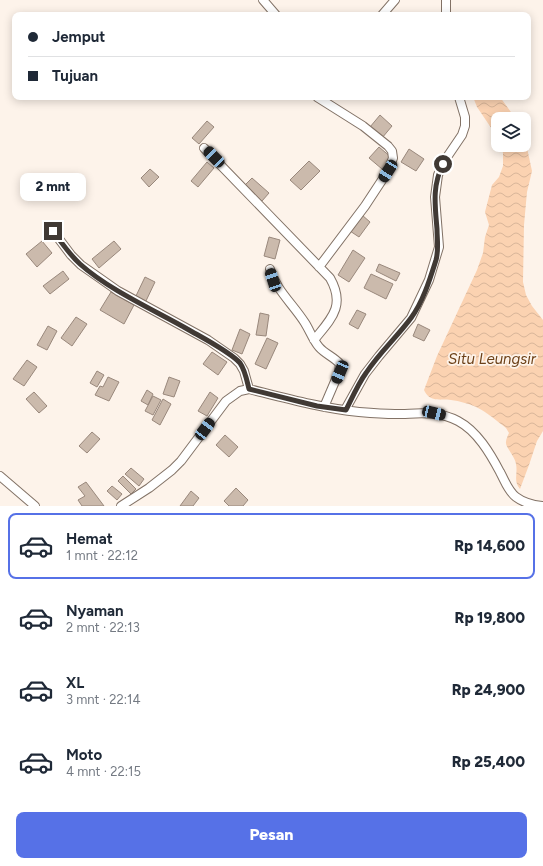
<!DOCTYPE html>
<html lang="id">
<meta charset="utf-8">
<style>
:root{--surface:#fff;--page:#f6f6f7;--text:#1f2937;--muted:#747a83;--line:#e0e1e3;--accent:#5671e7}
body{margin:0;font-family:Figtree,sans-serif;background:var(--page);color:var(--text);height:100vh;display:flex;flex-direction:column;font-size:15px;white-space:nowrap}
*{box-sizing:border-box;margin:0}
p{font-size:13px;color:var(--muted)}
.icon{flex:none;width:22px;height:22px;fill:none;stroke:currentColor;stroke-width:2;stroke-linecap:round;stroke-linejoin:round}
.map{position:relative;height:506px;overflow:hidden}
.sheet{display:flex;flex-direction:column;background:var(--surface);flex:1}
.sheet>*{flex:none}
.banner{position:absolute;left:12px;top:12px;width:519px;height:88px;border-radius:8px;box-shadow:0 2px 10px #0003;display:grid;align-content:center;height:88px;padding:0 16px;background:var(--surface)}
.controls{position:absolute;left:491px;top:112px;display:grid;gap:8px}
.controls a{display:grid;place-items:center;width:40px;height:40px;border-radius:8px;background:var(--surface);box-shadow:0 2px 10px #0003;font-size:20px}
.end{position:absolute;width:18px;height:18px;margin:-9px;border:5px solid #403934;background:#fff;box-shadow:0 0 0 2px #fff}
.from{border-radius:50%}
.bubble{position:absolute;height:28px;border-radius:8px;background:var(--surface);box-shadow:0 2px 10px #0003;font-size:13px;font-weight:800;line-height:28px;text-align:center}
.car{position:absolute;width:12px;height:24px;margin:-12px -6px;border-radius:5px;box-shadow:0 0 3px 1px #0007;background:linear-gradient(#222 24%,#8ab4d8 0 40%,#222 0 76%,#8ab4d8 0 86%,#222 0)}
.banner b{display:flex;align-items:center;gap:14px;height:38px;font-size:15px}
.banner b+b{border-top:1px solid var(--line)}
.banner i{width:10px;height:10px;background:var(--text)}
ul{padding:7px 0 0;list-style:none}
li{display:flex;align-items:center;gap:12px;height:66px;margin:0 8px 6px;padding:0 8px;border:2px solid transparent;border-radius:8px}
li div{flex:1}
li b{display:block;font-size:15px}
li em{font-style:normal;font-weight:800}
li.selected{border-color:var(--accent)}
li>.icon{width:36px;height:36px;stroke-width:1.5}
.button{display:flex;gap:8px;margin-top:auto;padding:8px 16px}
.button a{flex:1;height:46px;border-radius:8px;background:var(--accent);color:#fff;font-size:16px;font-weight:800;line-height:46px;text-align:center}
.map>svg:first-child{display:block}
.water{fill:url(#water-waves)}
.building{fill:#cbbaac;stroke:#99887c}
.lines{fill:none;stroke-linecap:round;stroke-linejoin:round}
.minor-casing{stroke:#827266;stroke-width:10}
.minor{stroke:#fff;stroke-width:8}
.route{stroke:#403934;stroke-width:5}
.labels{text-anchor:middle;stroke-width:3.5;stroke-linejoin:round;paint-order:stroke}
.water-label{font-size:15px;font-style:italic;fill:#6d4118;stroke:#fdf3ea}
</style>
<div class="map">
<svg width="543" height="506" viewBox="0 0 543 506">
<defs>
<pattern id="water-waves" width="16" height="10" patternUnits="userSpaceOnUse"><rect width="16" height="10" fill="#fbd2b1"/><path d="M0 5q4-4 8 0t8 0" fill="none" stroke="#d8b599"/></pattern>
</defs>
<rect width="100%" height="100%" fill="#fdf3ea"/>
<path class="water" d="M473,97H500L516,119H498V138L477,107Z
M524,134L532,171L527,192L524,225L523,282L526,295L532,306L543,320V431L537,441L529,465L520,489C513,481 518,474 516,464C515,456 505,447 506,442C506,439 508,435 509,433L506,428C497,421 488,413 478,408C471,404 459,401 451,400C440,399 429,402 424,390L437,356L477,270L483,253L485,237L489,225L485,212L492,185L499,177L503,166V153L501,145H524Z"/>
<path class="building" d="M380,115L392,126L382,138L370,127Z
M207,121L214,127L199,144L192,138Z
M379,147L392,158L382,169L369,158Z
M409,149L424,159L416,171L401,162Z
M309,161L320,171L301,190L290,180Z
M207,162L214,168L198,187L191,181Z
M150,169L159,177L149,187L141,178Z
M252,178L269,193L262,201L244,186Z
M362,215L370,222L359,237L350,231Z
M269,237L280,240L275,259L264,256Z
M42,241L52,253L37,267L26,254Z
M114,241L121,249L99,268L92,259Z
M353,250L365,258L349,282L338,275Z
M379,264L400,273L396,281L376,271Z
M63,271L69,279L50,294L43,286Z
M371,274L393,284L386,299L364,288Z
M145,277L155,282L145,303L135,298Z
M111,292L134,305L124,324L100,310Z
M357,310L366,314L358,329L349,324Z
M260,313L269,315L266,336L256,335Z
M76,317L87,324L72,346L61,338Z
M418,324L430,330L424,341L413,336Z
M48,326L57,331L47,350L37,345Z
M240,329L250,334L242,354L232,350Z
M267,338L278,343L266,369L255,364Z
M212,352L227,362L218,375L203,364Z
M27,360L37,367L24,386L13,379Z
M97,371L104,375L97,387L90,383Z
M108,377L119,382L109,401L95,395L100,386L103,387Z
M169,377L180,381L174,397L163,394Z
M147,390L153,394L148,405L141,401Z
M34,392L47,406L39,413L26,399Z
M210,392L218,398L207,416L198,411Z
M153,396L161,400L153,415L145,411Z
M163,399L171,404L160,425L152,420Z
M92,432L100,439L87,453L79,446Z
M225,435L238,447L229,457L216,445Z
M131,468L144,479L139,486L125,474Z
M123,476L136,489L131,494L118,481Z
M86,482L104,506H82L78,500L85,496L78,487Z
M112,486L122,494L117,500L107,491Z
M236,488L248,500L243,506H229L224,501Z
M191,491L199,498L193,506H180Z"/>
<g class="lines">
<g class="minor-casing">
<path id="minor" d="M263,0L276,15
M446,0V15
M382,15L395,0
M317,97L363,126L388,146L392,151L393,158L388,171L365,206L319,267
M204,148L330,278C346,306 331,319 314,340
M53,231L71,255L81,265L101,279L118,291L208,340L234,358L240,364L244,371L249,389
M270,269C276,290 293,304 305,323C310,331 313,340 319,347C325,354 334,357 340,364L339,372L324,407
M345,410L365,374L379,356L411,318L429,280L439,247L435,197L438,175L443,163L462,135L465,126V117L459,97
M0,476L35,506
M121,506L149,488L172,470L181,461L226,401L240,391L249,389C285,398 321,408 359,412C371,413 383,414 395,414C418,414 436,410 458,421C477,431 490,453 500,472C505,481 508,491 516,497C524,503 532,505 542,506"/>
</g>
<use href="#minor" class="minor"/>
</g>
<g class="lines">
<path class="route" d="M53,231C61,242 69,254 80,264C109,290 154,310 189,330C203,338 230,352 240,363C245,370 247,381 249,389L317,406L346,410C352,398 358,384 366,373C379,353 397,337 411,318C423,302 430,279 436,260C439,249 437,240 437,229C435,205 432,186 443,164"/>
</g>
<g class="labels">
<g class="water-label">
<text x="492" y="364">Situ Leungsir</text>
</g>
</g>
</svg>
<div class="controls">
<a><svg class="icon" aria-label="layers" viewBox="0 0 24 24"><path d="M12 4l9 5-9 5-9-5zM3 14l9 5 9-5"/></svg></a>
</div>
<i class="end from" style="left:443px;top:164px"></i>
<i class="end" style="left:53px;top:231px"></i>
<div class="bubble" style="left:20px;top:173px;width:66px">2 mnt</div>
<i class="car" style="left:214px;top:157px;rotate:315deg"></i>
<i class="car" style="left:388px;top:171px;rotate:212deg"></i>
<i class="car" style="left:273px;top:280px;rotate:342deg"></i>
<i class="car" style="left:340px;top:372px;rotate:203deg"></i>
<i class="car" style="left:434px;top:413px;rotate:103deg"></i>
<i class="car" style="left:205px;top:429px;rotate:37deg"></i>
<div class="banner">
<b><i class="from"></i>Jemput</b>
<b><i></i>Tujuan</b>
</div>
</div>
<section class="sheet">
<ul>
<li class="selected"><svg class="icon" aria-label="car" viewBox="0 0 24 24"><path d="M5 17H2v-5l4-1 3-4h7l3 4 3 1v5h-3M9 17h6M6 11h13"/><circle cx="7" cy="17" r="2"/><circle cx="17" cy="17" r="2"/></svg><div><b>Hemat</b><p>1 mnt · 22:12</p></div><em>Rp 14,600</em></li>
<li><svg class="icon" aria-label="car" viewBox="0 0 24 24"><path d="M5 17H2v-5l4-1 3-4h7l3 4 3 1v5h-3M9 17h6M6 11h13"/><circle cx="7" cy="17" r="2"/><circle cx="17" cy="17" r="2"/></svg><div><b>Nyaman</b><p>2 mnt · 22:13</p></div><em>Rp 19,800</em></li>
<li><svg class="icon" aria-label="car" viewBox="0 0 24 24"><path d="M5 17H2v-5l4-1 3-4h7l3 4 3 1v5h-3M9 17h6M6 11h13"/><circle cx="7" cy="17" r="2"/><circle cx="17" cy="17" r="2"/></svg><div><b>XL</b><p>3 mnt · 22:14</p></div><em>Rp 24,900</em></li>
<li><svg class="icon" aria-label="car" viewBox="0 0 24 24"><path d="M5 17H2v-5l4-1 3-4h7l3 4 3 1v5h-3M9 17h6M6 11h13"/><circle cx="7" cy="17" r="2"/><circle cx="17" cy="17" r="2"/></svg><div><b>Moto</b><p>4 mnt · 22:15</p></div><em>Rp 25,400</em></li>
</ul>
<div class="button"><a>Pesan</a></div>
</section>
